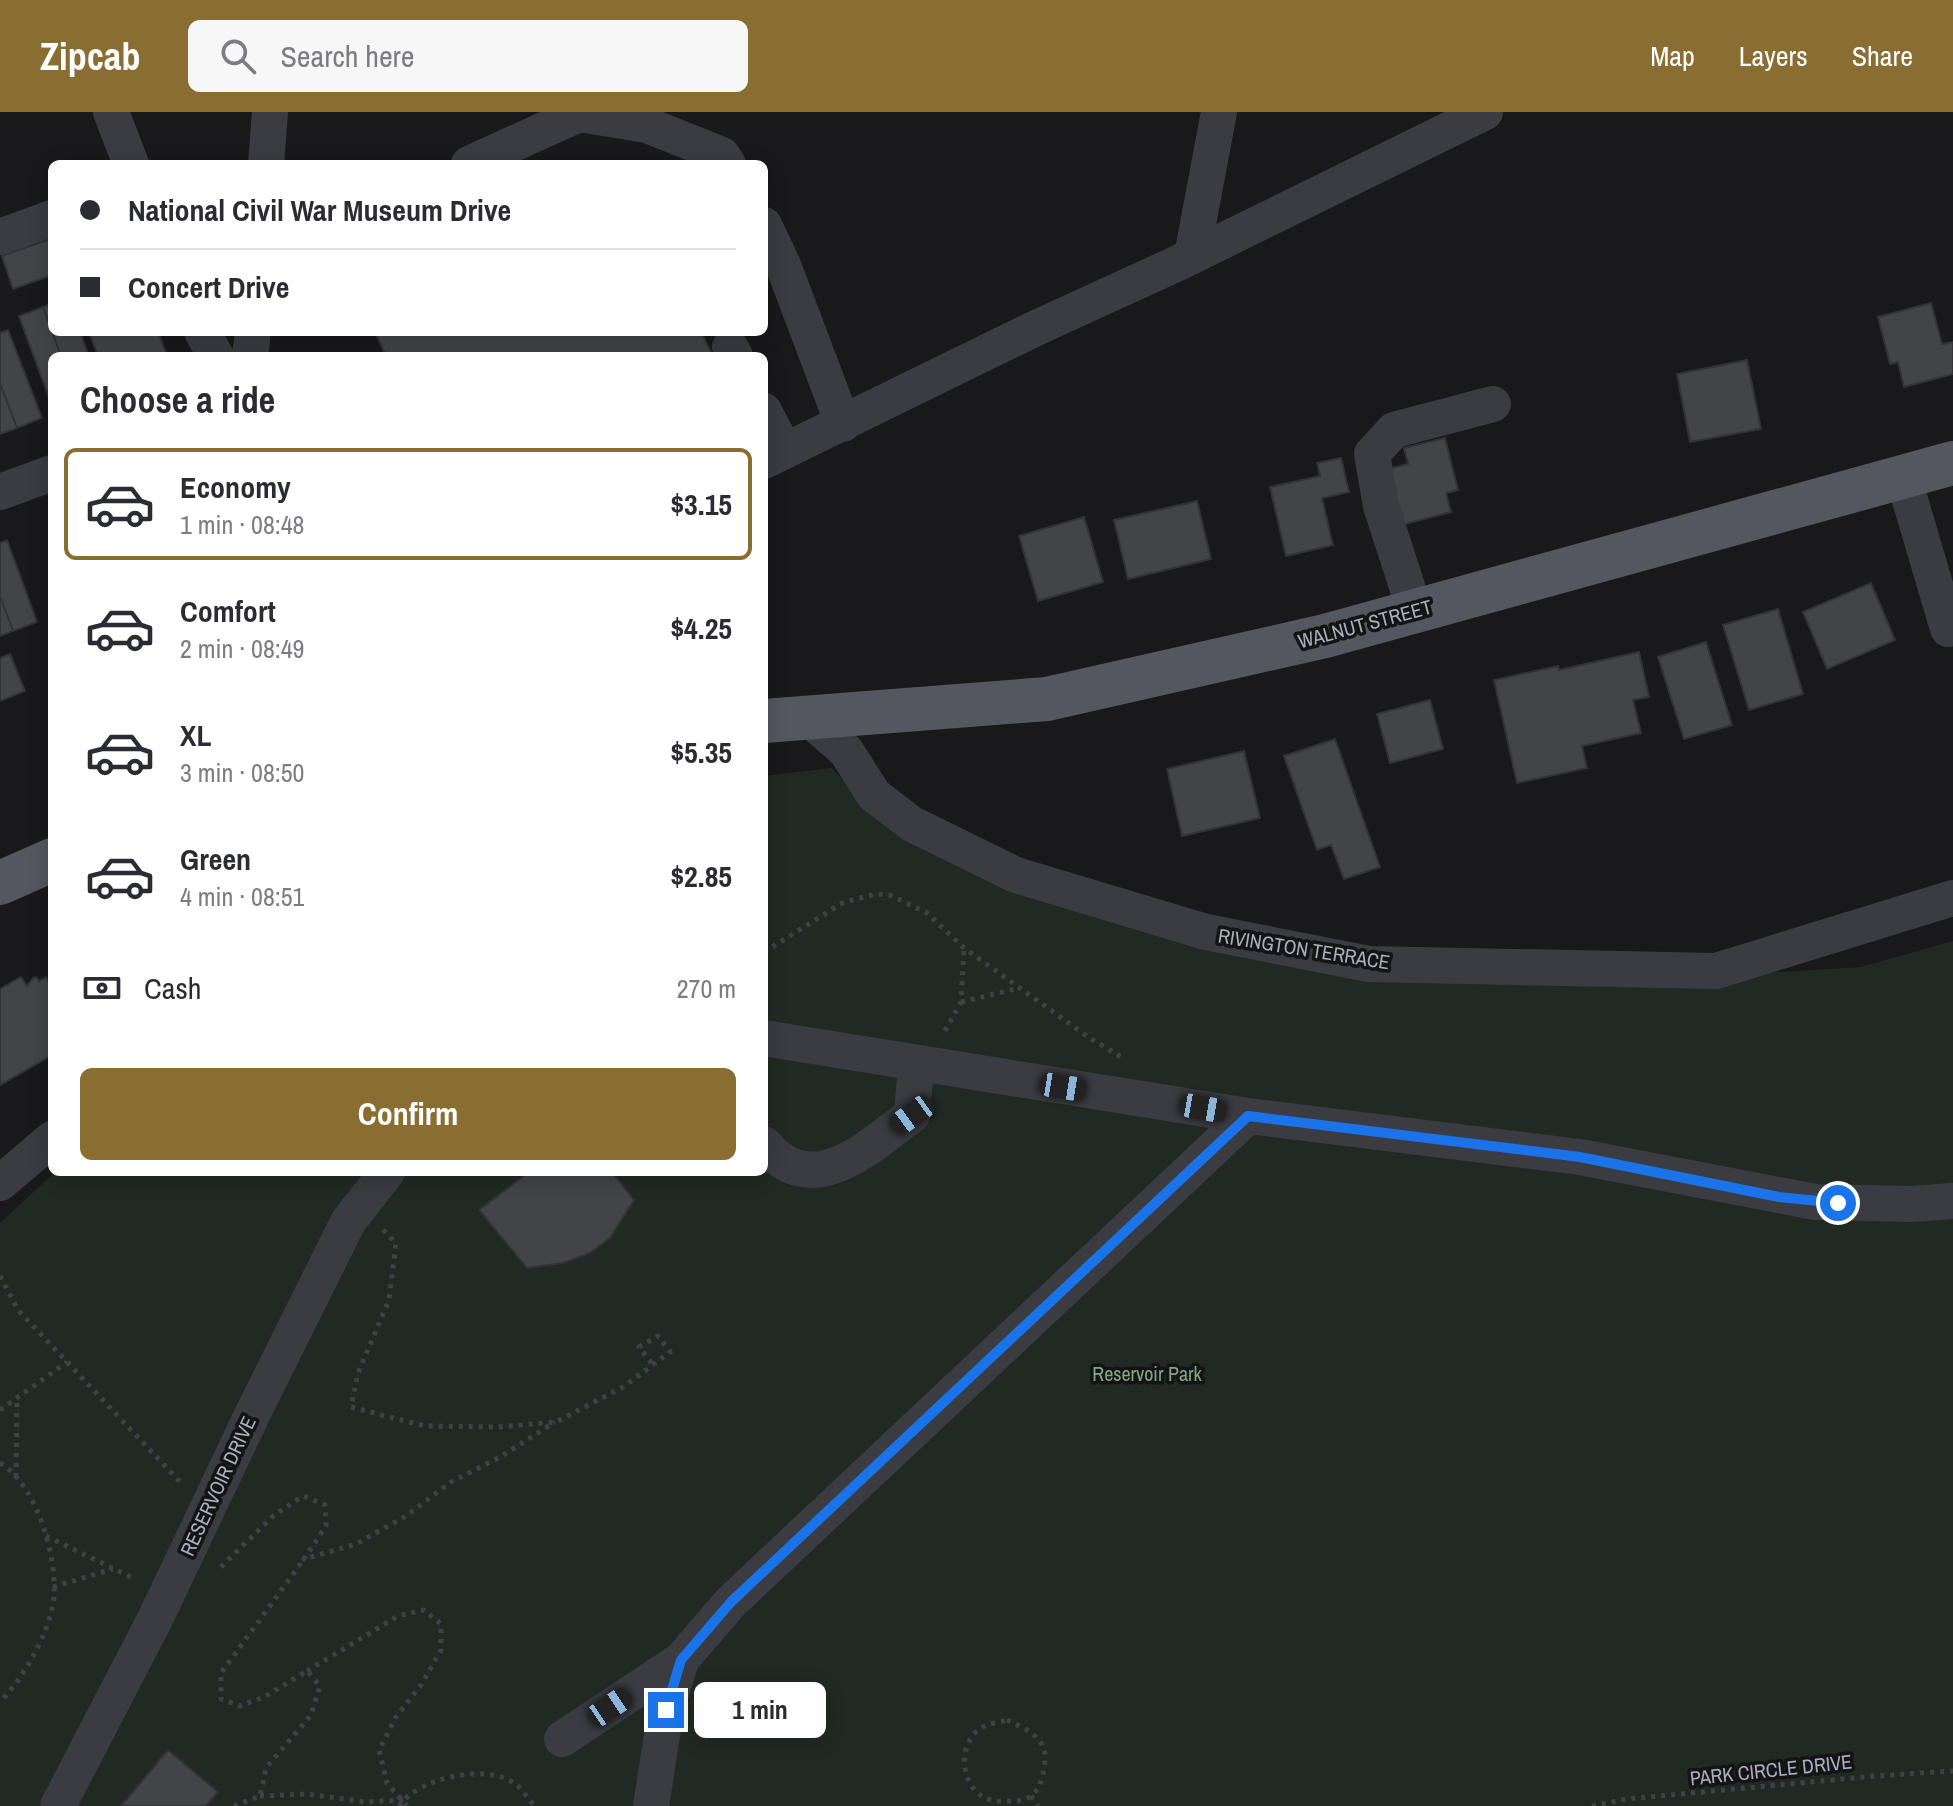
<!DOCTYPE html>
<meta charset="utf-8">
<style>
:root{--surface:#fff;--page:#f7f7f7;--text:#2b2b33;--muted:#7c7c81;--line:#e1e1e2;--accent:#8a6e31}
body{margin:0;font-family:"Archivo Narrow",sans-serif;background:var(--page);color:var(--text);height:100vh;display:flex;flex-direction:column;font-size:30px;white-space:nowrap}
*{box-sizing:border-box;margin:0}
p{font-size:26px;color:var(--muted)}
.icon{flex:none;width:44px;height:44px;fill:none;stroke:currentColor;stroke-width:2;stroke-linecap:round;stroke-linejoin:round}
.map{position:relative;flex:1;overflow:hidden}
.drawer{position:absolute;left:48px;top:240px;width:720px;height:824px;display:flex;flex-direction:column;background:var(--surface);border-radius:12px;box-shadow:0 4px 20px #0003}
.drawer>*{flex:none}
.hud{position:absolute;left:48px;top:48px;width:720px;height:176px;border-radius:12px;box-shadow:0 4px 20px #0003;display:grid;align-content:center;height:176px;padding:0 32px;background:var(--surface)}
.end{position:absolute;width:36px;height:36px;margin:-18px;border:10px solid #1a73e8;background:#fff;box-shadow:0 0 0 4px #fff}
.from{border-radius:50%}
.bubble{position:absolute;height:56px;border-radius:12px;background:var(--surface);box-shadow:0 4px 20px #0003;font-size:26px;font-weight:800;line-height:56px;text-align:center}
.car{position:absolute;width:24px;height:48px;margin:-24px -12px;border-radius:10px;box-shadow:0 0 6px 2px #0007;background:linear-gradient(#222 24%,#8ab4d8 0 40%,#222 0 76%,#8ab4d8 0 86%,#222 0)}
.hud b{display:flex;align-items:center;gap:28px;height:76px;font-size:30px}
.hud b+b{border-top:2px solid var(--line)}
.hud i{width:20px;height:20px;background:var(--text)}
ul{padding:0;list-style:none}
li{display:flex;align-items:center;gap:24px;height:112px;margin:0 16px 12px;padding:0 16px;border:4px solid transparent;border-radius:12px}
li div{flex:1}
li b{display:block;font-size:30px}
li em{font-style:normal;font-weight:800}
li.active{border-color:var(--accent)}
li>.icon{width:72px;height:72px;stroke-width:1.5}
h2{padding:0 32px;font-size:36px;line-height:96px}
.pay{display:flex;align-items:center;gap:20px;height:88px;padding:0 32px;font-size:30px}
.pay p{margin-inline-start:auto}
.cta{display:flex;gap:16px;margin-top:auto;padding:16px 32px}
.cta a{flex:1;height:92px;border-radius:12px;background:var(--accent);color:#fff;font-size:32px;font-weight:800;line-height:92px;text-align:center}
header{display:flex;align-items:center;gap:48px;box-sizing:border-box;height:112px;padding:0 40px;background:var(--accent);color:#fff}
header strong{font-size:38px}
nav{display:flex;gap:44px;margin-inline-start:auto;font-size:28px}
.search{width:560px;height:72px;background:var(--page);display:flex;align-items:center;gap:20px;box-sizing:border-box;padding:0 28px;border-radius:12px;color:var(--muted);font-size:30px}
.map>svg:first-child{display:block}
.green{fill:#202a22}
.building{fill:#434448;stroke:#333337;stroke-width:2}
.lines{fill:none;stroke-linecap:round;stroke-linejoin:round}
.path{stroke:#3f4148;stroke-width:5;stroke-dasharray:4 6;stroke-linecap:butt}
.minor{stroke:#3b3c42;stroke-width:36}
.major{stroke:#555760;stroke-width:44}
.route{stroke:#1a73e8;stroke-width:10}
.labels{text-anchor:middle;stroke-width:7;stroke-linejoin:round;paint-order:stroke}
.street-label{font-size:20px;fill:#aaafbc;stroke:#141416}
.park-label{font-size:20px;fill:#80a884;stroke:#141416}
</style>
<header>
<strong>Zipcab</strong>
<div class="search"><svg class="icon" aria-label="search" viewBox="0 0 24 24"><circle cx="10" cy="10" r="6"/><path d="M15 15l6 6"/></svg>Search here</div>
<nav><a>Map</a><a>Layers</a><a>Share</a></nav>
</header>
<div class="map">
<svg width="1953" height="1694" viewBox="0 0 1953 1694">
<rect width="100%" height="100%" fill="#19191b"/>
<path class="green" d="M832,656L876,706L1076,797L1587,872L1861,855L1953,829V1694H0V1111L55,1060H764V664Z"/>
<path class="building" d="M50,127L52,163L13,177L2,144Z
M1931,191L1942,232L1953,230V262L1904,275L1898,250L1890,252L1878,205Z
M52,192V219L43,195Z
M43,195L61,244H52V294L19,204Z
M8,218L42,306L17,316L0,271V221Z
M52,220H80L89,244H61Z
M89,220H158L167,244H98Z
M375,220H701L713,244H386Z
M1747,248L1761,317L1690,330L1677,262Z
M0,271L17,316L0,322Z
M1445,326L1458,378L1446,381L1451,400L1393,415L1379,359L1408,352L1404,336Z
M1341,346L1349,380L1322,386L1333,433L1286,444L1270,375L1320,364L1317,351Z
M1197,389L1211,447L1128,467L1114,408Z
M1084,405L1103,470L1038,489L1019,424Z
M7,428L37,510L13,519L0,484V431Z
M1871,471L1895,528L1827,557L1803,500Z
M0,484L13,519L0,524Z
M1778,497L1803,582L1749,598L1723,513Z
M1706,530L1732,613L1684,627L1658,545Z
M1639,540L1649,585L1633,588L1641,621L1582,634L1587,656L1517,671L1494,568L1558,554L1559,558Z
M10,542L25,579L0,589V546Z
M1430,588L1443,637L1390,651L1377,602Z
M1335,627L1380,755L1344,767L1331,733L1317,738L1284,644Z
M1244,639L1260,706L1182,724L1167,657Z
M21,865L27,874L33,866L36,865L39,869L46,865L52,876V943L0,973V877Z
M529,1060H612L634,1088L610,1126L590,1141L563,1151L527,1156L479,1098Z
M168,1638L218,1680L206,1694H121Z"/>
<g class="lines">
<path class="path" d="M764,840L844,790L876,782L890,783L927,801L964,836L1091,927L1123,946
M961,890L1019,876
M945,919L961,890L964,837
M383,1118L396,1131L389,1188L358,1261L351,1295L425,1314L498,1315L556,1310L623,1275L670,1240L658,1224L639,1235L653,1253
M0,1164L18,1198L183,1373
M0,1298L67,1250
M0,1351C37,1373 57,1444 54,1485C50,1521 24,1565 0,1590
M16,1365L17,1287
M46,1424L135,1467
M221,1455L273,1404L303,1384L325,1393L326,1414L304,1447L356,1432L406,1404L451,1370L500,1345L555,1310
M53,1475L113,1457
M307,1559L398,1504L424,1498L441,1512V1538L421,1573L396,1605L379,1638L387,1671L407,1694
M1007,1608C1024,1616 1048,1626 1045,1649C1042,1673 1037,1690 1010,1689C1004,1689 997,1690 991,1688C961,1681 954,1631 983,1615C990,1611 1000,1610 1007,1608Z
M260,1684L307,1682L366,1690L403,1688
M1031,1684L1038,1694
M234,1694L260,1684L266,1656L311,1603L320,1574L307,1559L266,1584L240,1594L221,1587V1561L304,1447
M399,1694C419,1666 484,1651 514,1671C522,1676 528,1687 535,1694
M1592,1694L1627,1687L1875,1664L1953,1659"/>
<path class="minor" d="M111,0L131,52
M266,52L270,0
M469,52L579,2L647,13L722,43L728,52
M764,113L783,153L843,312
M0,125L52,106
M1192,144L1219,0
M202,220L216,244
M730,235L735,244
M250,244L253,220
M764,299L785,339
M764,349L1034,217L1176,152L1485,0
M1903,364L1948,517
M0,380L52,361
M1415,499L1381,394L1372,342L1394,318L1493,292
M807,605L846,639L874,683L912,712L1016,763L1206,820L1369,852L1716,859L1953,786
M764,926L1248,1004L1580,1045L1815,1090L1912,1092L1953,1089
M764,1032C812,1090 867,1036 912,1003L916,952
M0,1071L52,1027
M562,1627L681,1548
M58,1694L156,1505L252,1303L348,1110L387,1060
M651,1694L666,1598L681,1548L731,1490L1248,1004"/>
<path class="major" d="M764,609L1047,587L1325,524L1953,351
M0,771L52,748"/>
</g>
<g class="lines">
<path class="route" d="M666,1598L681,1548L731,1490L1248,1004L1580,1045L1779,1085L1838,1091"/>
</g>
<g class="labels">
<g class="street-label">
<text transform="translate(1365 512) rotate(-15)" y="7">WALNUT STREET</text>
<text transform="translate(1304 837) rotate(9)" y="7">RIVINGTON TERRACE</text>
<text transform="translate(218 1374) rotate(-65)" y="7">RESERVOIR DRIVE</text>
<text transform="translate(1771 1658) rotate(-6)" y="7">PARK CIRCLE DRIVE</text>
</g>
<g class="park-label">
<text x="1147" y="1269">Reservoir Park</text>
</g>
</g>
</svg>
<i class="end from" style="left:1838px;top:1091px"></i>
<i class="end" style="left:666px;top:1598px"></i>
<div class="bubble" style="left:694px;top:1570px;width:132px">1 min</div>
<i class="car" style="left:1063px;top:975px;rotate:99deg"></i>
<i class="car" style="left:1203px;top:996px;rotate:100deg"></i>
<i class="car" style="left:912px;top:1003px;rotate:234deg"></i>
<i class="car" style="left:610px;top:1595px;rotate:56deg"></i>
<div class="hud">
<b><i class="from"></i>National Civil War Museum Drive</b>
<b><i></i>Concert Drive</b>
</div>
<section class="drawer">
<h2>Choose a ride</h2>
<ul>
<li class="active"><svg class="icon" aria-label="car" viewBox="0 0 24 24"><path d="M5 17H2v-5l4-1 3-4h7l3 4 3 1v5h-3M9 17h6M6 11h13"/><circle cx="7" cy="17" r="2"/><circle cx="17" cy="17" r="2"/></svg><div><b>Economy</b><p>1 min · 08:48</p></div><em>$3.15</em></li>
<li><svg class="icon" aria-label="car" viewBox="0 0 24 24"><path d="M5 17H2v-5l4-1 3-4h7l3 4 3 1v5h-3M9 17h6M6 11h13"/><circle cx="7" cy="17" r="2"/><circle cx="17" cy="17" r="2"/></svg><div><b>Comfort</b><p>2 min · 08:49</p></div><em>$4.25</em></li>
<li><svg class="icon" aria-label="car" viewBox="0 0 24 24"><path d="M5 17H2v-5l4-1 3-4h7l3 4 3 1v5h-3M9 17h6M6 11h13"/><circle cx="7" cy="17" r="2"/><circle cx="17" cy="17" r="2"/></svg><div><b>XL</b><p>3 min · 08:50</p></div><em>$5.35</em></li>
<li><svg class="icon" aria-label="car" viewBox="0 0 24 24"><path d="M5 17H2v-5l4-1 3-4h7l3 4 3 1v5h-3M9 17h6M6 11h13"/><circle cx="7" cy="17" r="2"/><circle cx="17" cy="17" r="2"/></svg><div><b>Green</b><p>4 min · 08:51</p></div><em>$2.85</em></li>
</ul>
<div class="pay"><svg class="icon" aria-label="cash" viewBox="0 0 24 24"><path d="M3 7h18v10H3z"/><circle cx="12" cy="12" r="2"/></svg>Cash<p>270 m</p></div>
<div class="cta"><a>Confirm</a></div>
</section>
</div>
